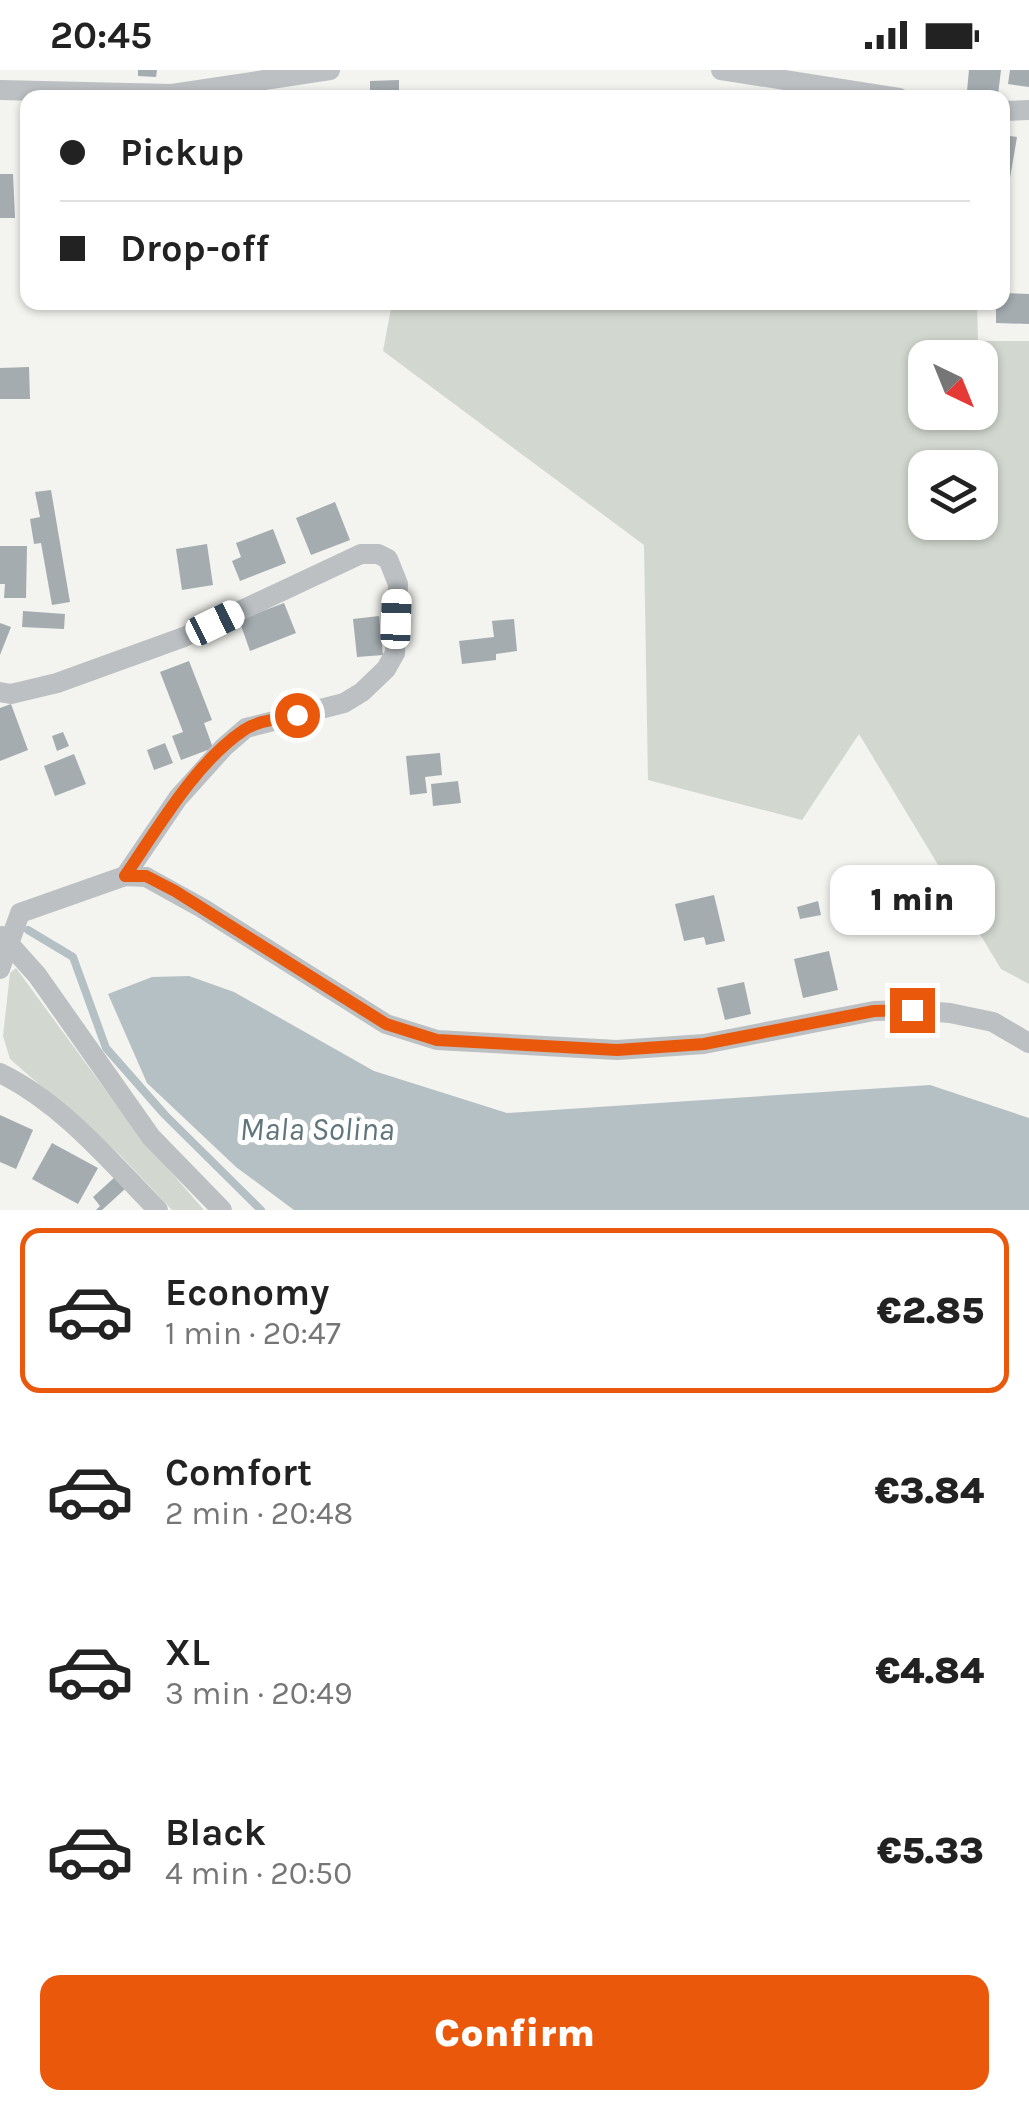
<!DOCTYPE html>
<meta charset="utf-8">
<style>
:root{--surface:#fff;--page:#f2f2f2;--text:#222;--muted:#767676;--line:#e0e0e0;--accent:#ea580c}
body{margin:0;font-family:Karla,sans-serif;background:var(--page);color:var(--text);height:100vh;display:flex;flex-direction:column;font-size:38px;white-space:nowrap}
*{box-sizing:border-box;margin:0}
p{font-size:32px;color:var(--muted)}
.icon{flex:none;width:55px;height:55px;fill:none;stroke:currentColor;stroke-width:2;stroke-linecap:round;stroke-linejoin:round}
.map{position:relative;height:1140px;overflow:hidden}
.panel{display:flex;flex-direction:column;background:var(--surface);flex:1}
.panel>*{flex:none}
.top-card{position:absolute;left:20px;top:20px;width:990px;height:220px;border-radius:20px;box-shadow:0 2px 8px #0004;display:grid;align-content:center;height:220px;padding:0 40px;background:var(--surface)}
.needle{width:65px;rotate:137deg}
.tools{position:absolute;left:908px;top:270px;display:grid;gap:20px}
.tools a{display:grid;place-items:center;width:90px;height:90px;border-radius:20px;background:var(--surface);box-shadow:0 2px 8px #0004;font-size:50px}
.end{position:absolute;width:45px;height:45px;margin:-22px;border:12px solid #ea580c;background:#fff;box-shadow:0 0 0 5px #fff}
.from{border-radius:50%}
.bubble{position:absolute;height:70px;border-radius:20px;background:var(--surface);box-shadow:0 2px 8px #0004;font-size:32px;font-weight:800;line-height:70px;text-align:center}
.car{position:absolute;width:30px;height:60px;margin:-30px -15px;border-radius:12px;box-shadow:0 0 8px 2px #0007;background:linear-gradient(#fff 24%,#345 0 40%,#fff 0 76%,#345 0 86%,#fff 0)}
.top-card b{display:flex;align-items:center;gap:35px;height:95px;font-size:38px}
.top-card b+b{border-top:2px solid var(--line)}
.top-card i{width:25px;height:25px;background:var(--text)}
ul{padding:18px 0 0;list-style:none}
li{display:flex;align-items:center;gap:30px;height:165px;margin:0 20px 15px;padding:0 20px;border:5px solid transparent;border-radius:20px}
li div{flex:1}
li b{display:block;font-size:38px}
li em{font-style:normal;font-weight:800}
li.active{border-color:var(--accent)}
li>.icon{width:90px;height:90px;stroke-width:1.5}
.button{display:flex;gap:20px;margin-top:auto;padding:20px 40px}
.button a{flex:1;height:115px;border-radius:20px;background:var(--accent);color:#fff;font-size:40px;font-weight:800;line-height:115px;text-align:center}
.status{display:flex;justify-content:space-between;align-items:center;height:70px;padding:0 50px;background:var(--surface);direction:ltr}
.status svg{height:28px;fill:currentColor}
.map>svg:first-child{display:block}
.green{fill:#d2d8cf;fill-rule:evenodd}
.water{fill:#b5c0c5}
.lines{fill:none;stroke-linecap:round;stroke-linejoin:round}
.stream{stroke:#b5c0c5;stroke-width:8}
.building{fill:#a4acb0}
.minor{stroke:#bcc0c3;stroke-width:20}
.route{stroke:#ea580c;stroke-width:12}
.labels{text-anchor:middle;stroke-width:10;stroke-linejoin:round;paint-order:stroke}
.water-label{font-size:32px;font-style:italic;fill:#60757c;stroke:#fff}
</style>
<div class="status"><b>20:45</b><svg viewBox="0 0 49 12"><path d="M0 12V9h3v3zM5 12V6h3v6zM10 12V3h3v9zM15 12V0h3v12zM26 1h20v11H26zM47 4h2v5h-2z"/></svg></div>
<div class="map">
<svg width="1029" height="1140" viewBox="0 0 1029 1140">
<rect width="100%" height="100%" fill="#f3f3ef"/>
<path class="green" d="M392,233H977L978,271H1029V914L1001,899L859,664L802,750L648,710L644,475L383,281ZM925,288H980V342H925ZM925,398H980V452H925Z
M16,898L137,1063L204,1140H172L120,1085L10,989L3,966L10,903Z"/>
<path class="water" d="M189,906L234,922L374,1001L507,1043L930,1015L1029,1048V1140H294L236,1097L147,1013L108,924L152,907Z"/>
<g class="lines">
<path class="stream" d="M28,860L73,887L106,978L165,1045L261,1140"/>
</g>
<path class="building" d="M138,0H157L156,7L138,6Z
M969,0H1001L998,25L967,21Z
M1010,0H1029V17L1008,14Z
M399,10V28H370V11Z
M443,21H467V28H443Z
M1002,65L1017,67L1010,108L1002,107Z
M0,104H13L15,148H0Z
M1002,223L1029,224V254L996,253V232H1002Z
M29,297L30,329H0V298Z
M51,420L70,532L52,535L41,473L34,474L30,449L40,447L35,422Z
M335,432L350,470L311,485L296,448Z
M273,459L286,493L240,511L232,491L241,487L236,473Z
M207,474L213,515L182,520L176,479Z
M0,476H27L26,528H4L5,514H0Z
M284,533L296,563L250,581L239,550Z
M23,541L65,544L64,559L22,557Z
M379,546L383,585L357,587L353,549Z
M514,549L517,581L496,584V590L462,594L459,571L494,567L492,551Z
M0,553L11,557L0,585Z
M189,591L212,650L204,653L213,678L181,690L172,666L183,662L160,602Z
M11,634L28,680L0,691V638Z
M63,662L69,676L57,681L52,666Z
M165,673L173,693L154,700L147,680Z
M440,683L442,705L425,707L427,723L410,725L406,686Z
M74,684L86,714L55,726L44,696Z
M458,711L461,733L433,736L431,714Z
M714,825L725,871L706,875L704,867L684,871L675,834Z
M818,831L821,845L800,849L797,837Z
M829,881L838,920L803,928L794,889Z
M744,912L751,944L725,950L717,918Z
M0,1045L33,1060L16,1099L0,1092Z
M52,1073L98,1098L78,1134L32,1109Z
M115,1107L125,1119L102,1140H96L100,1136L93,1127Z"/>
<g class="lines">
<path class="minor" d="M721,0L899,28
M0,20L172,24L330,0
M1002,41L1029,40
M0,622L11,624L57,613L184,567L361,484H378L388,489L398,514L395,583L386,599L362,622L344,633L246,658L224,677L178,728L125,806
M2,866L37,905L151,1067L222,1140
M0,899L20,843L125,806L146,807L202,838L386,954L437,970L617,980L704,974L874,941L912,940L950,943L993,952L1029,973
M0,1003C62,1033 110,1091 158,1140"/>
</g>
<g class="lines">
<path class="route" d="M297,645C280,649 259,650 244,660C195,693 158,758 125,806H146L175,821L386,954L437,970L617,980L704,974L874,941L912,940"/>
</g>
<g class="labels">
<g class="water-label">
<text x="317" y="1070">Mala Solina</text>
</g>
</g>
</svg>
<div class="tools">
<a><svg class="needle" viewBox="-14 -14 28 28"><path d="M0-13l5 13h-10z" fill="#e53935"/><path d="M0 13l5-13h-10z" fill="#767676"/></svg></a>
<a><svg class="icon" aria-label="layers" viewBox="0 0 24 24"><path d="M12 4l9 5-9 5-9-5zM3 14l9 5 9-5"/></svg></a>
</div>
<i class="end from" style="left:297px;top:645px"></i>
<i class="end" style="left:912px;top:940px"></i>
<div class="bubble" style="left:830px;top:795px;width:165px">1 min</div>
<i class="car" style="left:396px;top:549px;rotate:2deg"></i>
<i class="car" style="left:215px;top:553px;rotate:64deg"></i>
<div class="top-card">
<b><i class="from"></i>Pickup</b>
<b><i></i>Drop-off</b>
</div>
</div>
<section class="panel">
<ul>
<li class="active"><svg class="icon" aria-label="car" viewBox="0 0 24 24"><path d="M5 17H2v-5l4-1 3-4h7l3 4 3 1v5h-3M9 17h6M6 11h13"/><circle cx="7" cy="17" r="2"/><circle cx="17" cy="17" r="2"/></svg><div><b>Economy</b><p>1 min · 20:47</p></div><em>€2.85</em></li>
<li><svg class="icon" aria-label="car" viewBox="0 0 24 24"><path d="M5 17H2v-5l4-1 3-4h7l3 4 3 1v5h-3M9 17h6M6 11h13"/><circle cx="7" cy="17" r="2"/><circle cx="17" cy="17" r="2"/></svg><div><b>Comfort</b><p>2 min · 20:48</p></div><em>€3.84</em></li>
<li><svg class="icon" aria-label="car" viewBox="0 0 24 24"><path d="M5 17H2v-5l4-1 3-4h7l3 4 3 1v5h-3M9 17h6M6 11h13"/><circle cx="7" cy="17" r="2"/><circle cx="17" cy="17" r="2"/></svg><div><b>XL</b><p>3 min · 20:49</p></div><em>€4.84</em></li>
<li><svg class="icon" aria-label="car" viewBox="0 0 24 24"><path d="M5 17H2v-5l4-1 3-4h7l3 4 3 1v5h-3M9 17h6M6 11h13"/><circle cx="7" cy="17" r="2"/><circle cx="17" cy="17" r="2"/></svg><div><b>Black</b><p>4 min · 20:50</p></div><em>€5.33</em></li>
</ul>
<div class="button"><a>Confirm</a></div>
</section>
